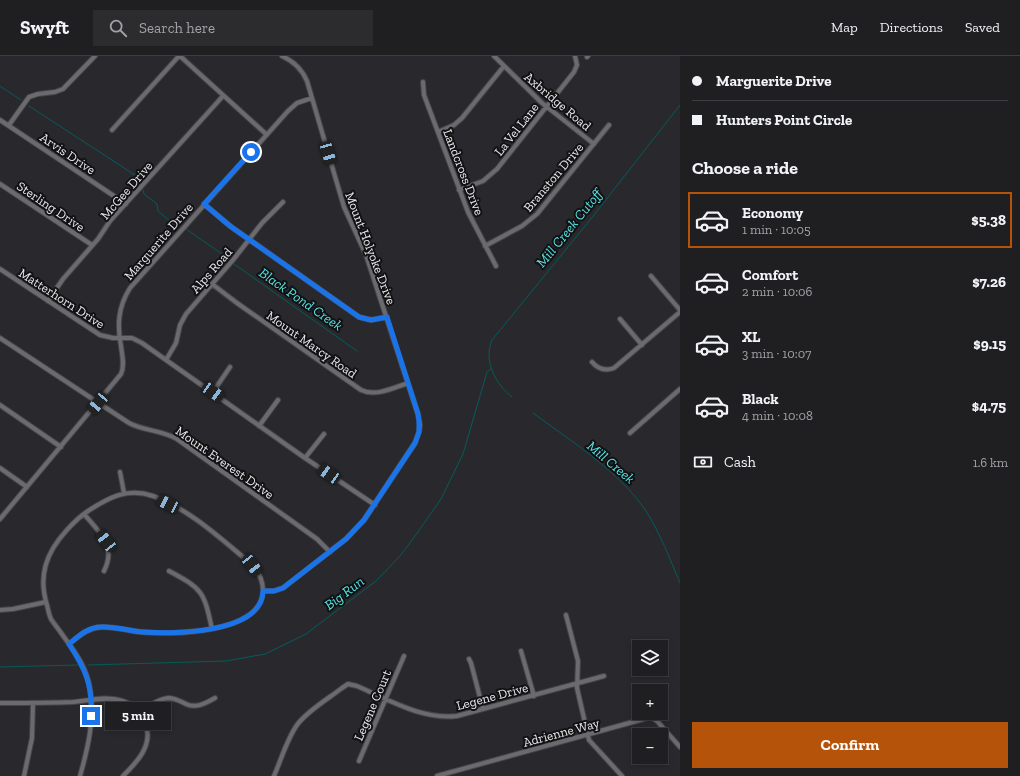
<!DOCTYPE html>
<meta charset="utf-8">
<style>
:root{--surface:#1f1f22;--page:#2c2c2f;--text:#f1f3f6;--muted:#a1a2a5;--line:#3c3d40;--accent:#b45309}
body{margin:0;font-family:"Zilla Slab",serif;background:var(--page);color:var(--text);height:100vh;display:flex;flex-direction:column;font-size:15px;white-space:nowrap}
*{box-sizing:border-box;margin:0}
p{font-size:13px;color:var(--muted)}
.icon{flex:none;width:22px;height:22px;fill:none;stroke:currentColor;stroke-width:2;stroke-linecap:round;stroke-linejoin:round}
.map{position:relative;flex:1;overflow:hidden}
.drawer{display:flex;flex-direction:column;background:var(--surface);width:340px}
.drawer>*{flex:none}
.guide{display:grid;align-content:center;height:88px;padding:0 12px;background:var(--surface)}
.buttons{position:absolute;left:632px;top:584px;display:grid;gap:8px}
.buttons a{display:grid;place-items:center;width:36px;height:36px;border-radius:0px;background:var(--surface);box-shadow:0 2px 6px #0003,0 0 0 1px var(--line);font-size:20px}
.end{position:absolute;width:18px;height:18px;margin:-9px;border:5px solid #1a73e8;background:#fff;box-shadow:0 0 0 2px #fff}
.from{border-radius:50%}
.bubble{position:absolute;height:28px;border-radius:0px;background:var(--surface);box-shadow:0 2px 6px #0003,0 0 0 1px var(--line);font-size:13px;font-weight:700;line-height:28px;text-align:center}
.car{position:absolute;width:12px;height:24px;margin:-12px -6px;border-radius:5px;box-shadow:0 0 3px 1px #0007;background:linear-gradient(#222 24%,#8ab4d8 0 40%,#222 0 76%,#8ab4d8 0 86%,#222 0)}
.guide b{display:flex;align-items:center;gap:14px;height:38px;font-size:15px}
.guide b+b{border-top:1px solid var(--line)}
.guide i{width:10px;height:10px;background:var(--text)}
ul{padding:0;list-style:none}
li{display:flex;align-items:center;gap:12px;height:56px;margin:0 8px 6px;padding:0 4px;border:2px solid transparent;border-radius:0px}
li div{flex:1}
li b{display:block;font-size:15px}
li em{font-style:normal;font-weight:700}
li.on{border-color:var(--accent)}
li>.icon{width:36px;height:36px;stroke-width:1.5}
h2{padding:0 12px;font-size:18px;line-height:48px}
.pay{display:flex;align-items:center;gap:10px;height:44px;padding:0 12px;font-size:15px}
.pay p{margin-inline-start:auto}
.primary-button{display:flex;gap:8px;margin-top:auto;padding:8px 12px}
.primary-button a{flex:1;height:46px;border-radius:0px;background:var(--accent);color:#fff;font-size:16px;font-weight:700;line-height:46px;text-align:center}
header{display:flex;align-items:center;gap:24px;box-sizing:border-box;height:56px;padding:0 20px;background:var(--surface);border-bottom:1px solid var(--line)}
header strong{font-size:19px}
nav{display:flex;gap:22px;margin-inline-start:auto;font-size:14px}
.search{width:280px;height:36px;background:var(--page);display:flex;align-items:center;gap:10px;box-sizing:border-box;padding:0 14px;border-radius:0px;color:var(--muted);font-size:15px}
main{display:flex;flex:1;min-height:0}
.map>svg:first-child{display:block}
.lines{fill:none;stroke-linecap:round;stroke-linejoin:round}
.stream{stroke:#055b5b;stroke-width:1}
.street-casing{stroke:#464649;stroke-width:6}
.street{stroke:#6b6b6f;stroke-width:4}
.route{stroke:#1a73e8;stroke-width:5}
.labels{text-anchor:middle;stroke-width:4;stroke-linejoin:round;paint-order:stroke}
.street-label{font-size:13px;fill:#ebebed;stroke:#121214}
.water-label{font-size:14px;font-style:italic;fill:#59e5e5;stroke:#121214}
</style>
<header>
<strong>Swyft</strong>
<div class="search"><svg class="icon" aria-label="search" viewBox="0 0 24 24"><circle cx="10" cy="10" r="6"/><path d="M15 15l6 6"/></svg>Search here</div>
<nav><a>Map</a><a>Directions</a><a>Saved</a></nav>
</header>
<main>
<div class="map">
<svg width="680" height="720" viewBox="0 0 680 720">
<rect width="100%" height="100%" fill="#29292d"/>
<g class="lines">
<path class="stream" d="M0,30L21,44
M29,50L141,123V125
M143,134L144,138L157,148L158,155L178,172
M186,173L229,203
M234,208L357,295
M512,341C496,329 483,305 492,284L594,159L680,49
M533,357C571,385 620,416 646,455C660,477 670,503 680,527
M88,609L226,605L265,598L306,578L376,525L399,501L410,487L441,443L463,398L487,316L491,313
M0,611L78,609"/>
<g class="street-casing">
<path id="street" d="M180,0L266,78
M494,0L542,47L594,88
M587,1L588,0
M423,26L424,39L468,156L496,210
M0,64L126,148
M9,69L29,41L38,38L55,36L63,33L95,0
M112,74L179,0
M438,76L454,69L462,62L504,10
M0,128L92,189
M459,134L483,125L497,113L574,16L577,9L575,0
M204,148L230,170L359,261L371,264L387,261
M485,190L522,170L537,158L609,69
M0,213L100,279L113,282H132L142,287L305,402L375,449
M651,220L680,254
M212,228L237,247L361,334C376,341 393,332 408,327
M48,245L63,223L98,183L110,165L223,40
M620,263L642,289
M0,282L129,367C144,375 162,374 177,383L317,483L330,496
M166,304L176,287L180,269L186,258L233,204L262,167L283,146
M592,306C598,313 606,315 614,312L680,256
M213,336L230,311
M0,349L61,391
M259,370L278,344
M630,377L680,333
M305,402L324,378
M0,412L27,431
M120,416L124,437
M84,458C99,476 117,490 104,515
M0,463L121,318C125,309 122,299 121,290C117,269 118,251 130,232L288,55L297,47L312,42
M169,515C203,533 204,536 212,573
M263,535H274L283,532L346,483L364,464L415,387L419,376L420,369L418,358L366,199L344,151L307,25C302,13 293,5 282,0
M0,554L13,553L46,546
M566,559L578,605L577,632L589,684L622,720
M69,588C79,580 88,572 101,571C114,570 128,575 141,576C170,579 262,578 263,535C263,524 258,514 249,506C220,482 189,453 153,440C127,431 108,442 88,455C79,461 73,467 66,475C46,497 38,520 47,549C48,553 49,559 51,563C55,569 60,575 64,581C76,597 87,613 90,633C95,662 88,692 80,720
M521,595L534,640
M469,603L471,607L483,653
M661,635L662,631
M0,647C25,647 49,647 73,646C88,645 105,640 119,644C133,647 141,657 146,670C153,690 136,707 123,720
M139,656C148,651 157,643 168,642C175,642 180,645 186,648C196,653 206,647 215,642
M359,705L404,600
M24,720L32,682L33,647
M274,720C281,704 287,683 297,669C307,655 328,643 342,632L348,628L357,630C389,644 422,664 457,660L604,620
M437,720L651,661L657,665L680,691"/>
</g>
<use href="#street" class="street"/>
</g>
<g class="lines">
<path class="route" d="M91,660C93,629 85,613 69,588C79,580 88,571 101,571C115,570 129,575 143,576C173,578 262,578 263,535H274L283,532L346,483L364,464L415,387L419,376V365L418,358L387,261L371,264L359,261L230,170L204,148L251,96"/>
</g>
<g class="labels">
<g class="street-label">
<text transform="translate(558 45) rotate(40)" y="5">Axbridge Road</text>
<text transform="translate(516 73) rotate(-52)" y="5">La Vel Lane</text>
<text transform="translate(68 97) rotate(34)" y="5">Arvis Drive</text>
<text transform="translate(464 116) rotate(69)" y="5">Landcross Drive</text>
<text transform="translate(553 121) rotate(-50)" y="5">Branston Drive</text>
<text transform="translate(126 134) rotate(-49)" y="5">McGee Drive</text>
<text transform="translate(51 150) rotate(34)" y="5">Sterling Drive</text>
<text transform="translate(158 185) rotate(-49)" y="5">Marguerite Drive</text>
<text transform="translate(371 192) rotate(69)" y="5">Mount Holyoke Drive</text>
<text transform="translate(211 214) rotate(-49)" y="5">Alps Road</text>
<text transform="translate(62 242) rotate(33)" y="5">Matterhorn Drive</text>
<text transform="translate(312 288) rotate(35)" y="5">Mount Marcy Road</text>
<text transform="translate(225 406) rotate(35)" y="5">Mount Everest Drive</text>
<text transform="translate(492 640) rotate(-15)" y="5">Legene Drive</text>
<text transform="translate(372 649) rotate(-67)" y="5">Legene Court</text>
<text transform="translate(561 676) rotate(-15)" y="5">Adrienne Way</text>
</g>
<g class="water-label">
<text transform="translate(569 172) rotate(-51)" y="5">Mill Creek Cutoff</text>
<text transform="translate(301 243) rotate(35)" y="5">Black Pond Creek</text>
<text transform="translate(611 406) rotate(40)" y="5">Mill Creek</text>
<text transform="translate(344 537) rotate(-37)" y="5">Big Run</text>
</g>
</g>
</svg>
<div class="buttons">
<a><svg class="icon" aria-label="layers" viewBox="0 0 24 24"><path d="M12 4l9 5-9 5-9-5zM3 14l9 5 9-5"/></svg></a>
<a>+</a>
<a>−</a>
</div>
<i class="end from" style="left:251px;top:96px"></i>
<i class="end" style="left:91px;top:660px"></i>
<div class="bubble" style="left:105px;top:646px;width:66px">5 min</div>
<i class="car" style="left:328px;top:97px;rotate:164deg"></i>
<i class="car" style="left:213px;top:336px;rotate:125deg"></i>
<i class="car" style="left:98px;top:347px;rotate:220deg"></i>
<i class="car" style="left:329px;top:418px;rotate:304deg"></i>
<i class="car" style="left:168px;top:448px;rotate:297deg"></i>
<i class="car" style="left:106px;top:485px;rotate:322deg"></i>
<i class="car" style="left:252px;top:509px;rotate:142deg"></i>
</div>
<section class="drawer">
<div class="guide">
<b><i class="from"></i>Marguerite Drive</b>
<b><i></i>Hunters Point Circle</b>
</div>
<h2>Choose a ride</h2>
<ul>
<li class="on"><svg class="icon" aria-label="car" viewBox="0 0 24 24"><path d="M5 17H2v-5l4-1 3-4h7l3 4 3 1v5h-3M9 17h6M6 11h13"/><circle cx="7" cy="17" r="2"/><circle cx="17" cy="17" r="2"/></svg><div><b>Economy</b><p>1 min · 10:05</p></div><em>$5.38</em></li>
<li><svg class="icon" aria-label="car" viewBox="0 0 24 24"><path d="M5 17H2v-5l4-1 3-4h7l3 4 3 1v5h-3M9 17h6M6 11h13"/><circle cx="7" cy="17" r="2"/><circle cx="17" cy="17" r="2"/></svg><div><b>Comfort</b><p>2 min · 10:06</p></div><em>$7.26</em></li>
<li><svg class="icon" aria-label="car" viewBox="0 0 24 24"><path d="M5 17H2v-5l4-1 3-4h7l3 4 3 1v5h-3M9 17h6M6 11h13"/><circle cx="7" cy="17" r="2"/><circle cx="17" cy="17" r="2"/></svg><div><b>XL</b><p>3 min · 10:07</p></div><em>$9.15</em></li>
<li><svg class="icon" aria-label="car" viewBox="0 0 24 24"><path d="M5 17H2v-5l4-1 3-4h7l3 4 3 1v5h-3M9 17h6M6 11h13"/><circle cx="7" cy="17" r="2"/><circle cx="17" cy="17" r="2"/></svg><div><b>Black</b><p>4 min · 10:08</p></div><em>$4.75</em></li>
</ul>
<div class="pay"><svg class="icon" aria-label="cash" viewBox="0 0 24 24"><path d="M3 7h18v10H3z"/><circle cx="12" cy="12" r="2"/></svg>Cash<p>1.6 km</p></div>
<div class="primary-button"><a>Confirm</a></div>
</section>
</main>
